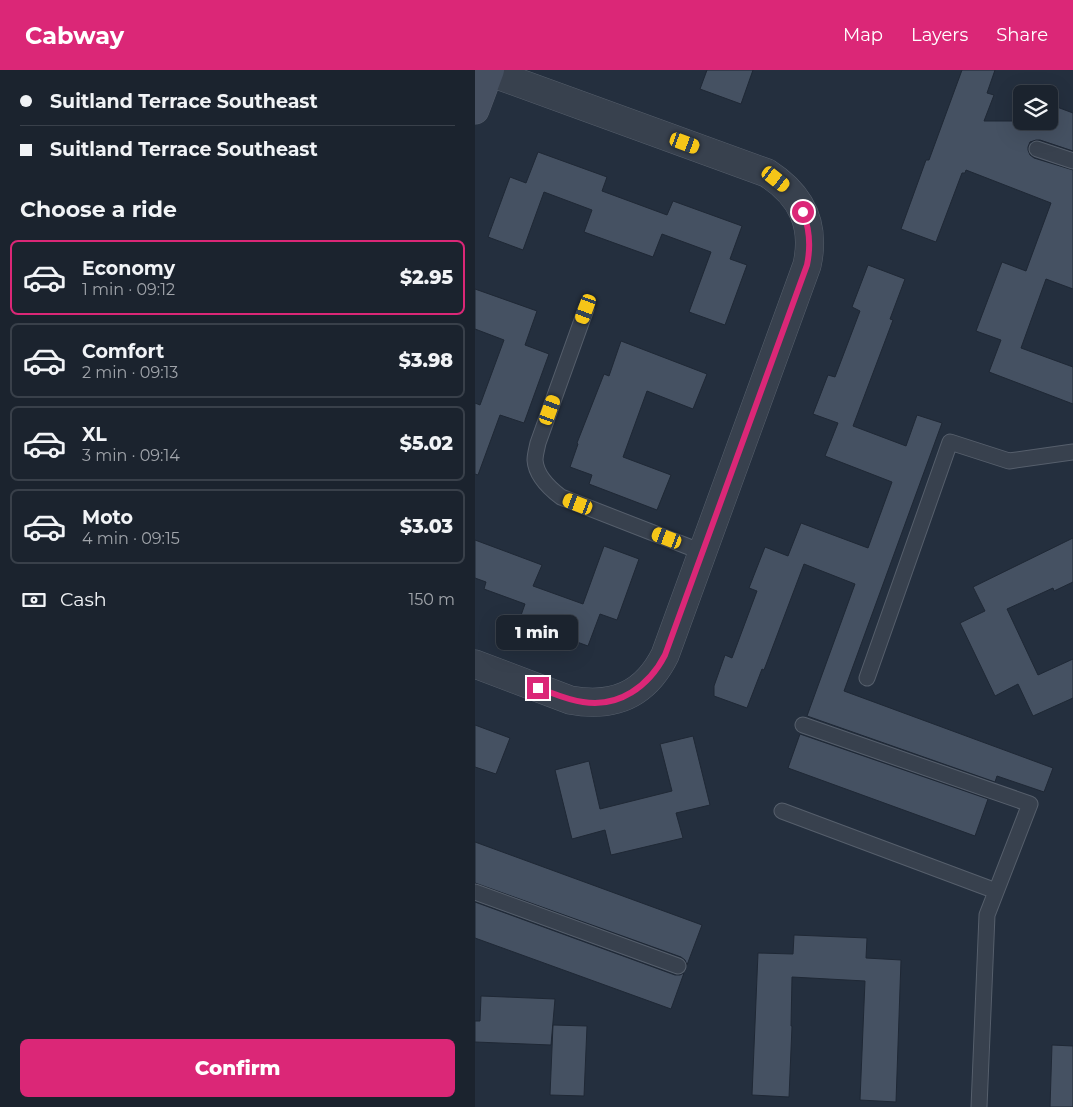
<!DOCTYPE html>
<meta charset="utf-8">
<style>
:root{--surface:#1b232e;--page:#242b36;--text:#f1f3f6;--muted:#a0a4aa;--line:#39404a;--accent:#db2777}
body{margin:0;font-family:Montserrat,sans-serif;background:var(--page);color:var(--text);height:100vh;display:flex;flex-direction:column;font-size:19px;white-space:nowrap}
*{box-sizing:border-box;margin:0}
p{font-size:16px;color:var(--muted)}
.icon{flex:none;width:28px;height:28px;fill:none;stroke:currentColor;stroke-width:2;stroke-linecap:round;stroke-linejoin:round}
.map{position:relative;flex:1;overflow:hidden}
.side{display:flex;flex-direction:column;background:var(--surface);width:475px}
.side>*{flex:none}
.top-card{display:grid;align-content:center;height:110px;padding:0 20px;background:var(--surface)}
.controls{position:absolute;left:538px;top:15px;display:grid;gap:10px}
.controls a{display:grid;place-items:center;width:45px;height:45px;border-radius:8px;background:var(--surface);box-shadow:0 5px 20px #0002,0 0 0 1px var(--line);font-size:25px}
.end{position:absolute;width:22px;height:22px;margin:-11px;border:6px solid #db2777;background:#fff;box-shadow:0 0 0 2px #fff}
.from{border-radius:50%}
.bubble{position:absolute;height:35px;border-radius:8px;background:var(--surface);box-shadow:0 5px 20px #0002,0 0 0 1px var(--line);font-size:16px;font-weight:800;line-height:35px;text-align:center}
.car{position:absolute;width:15px;height:30px;margin:-15px -8px;border-radius:6px;box-shadow:0 0 4px 1px #0007;background:linear-gradient(#f5c518 24%,#345 0 40%,#f5c518 0 76%,#345 0 86%,#f5c518 0)}
.top-card b{display:flex;align-items:center;gap:18px;height:48px;font-size:19px}
.top-card b+b{border-top:1px solid var(--line)}
.top-card i{width:12px;height:12px;background:var(--text)}
ul{padding:0;list-style:none}
li{display:flex;align-items:center;gap:15px;height:75px;margin:0 10px 8px;padding:0 10px;border:2px solid var(--line);border-radius:8px}
li div{flex:1}
li b{display:block;font-size:19px}
li em{font-style:normal;font-weight:800}
li.active{border-color:var(--accent)}
li>.icon{width:45px;height:45px;stroke-width:1.5}
h2{padding:0 20px;font-size:22px;line-height:60px}
.pay{display:flex;align-items:center;gap:12px;height:55px;padding:0 20px;font-size:19px}
.pay p{margin-inline-start:auto}
.primary-button{display:flex;gap:10px;margin-top:auto;padding:10px 20px}
.primary-button a{flex:1;height:58px;border-radius:8px;background:var(--accent);color:#fff;font-size:20px;font-weight:800;line-height:58px;text-align:center}
header{display:flex;align-items:center;gap:30px;box-sizing:border-box;height:70px;padding:0 25px;background:var(--accent);color:#fff}
header strong{font-size:24px}
nav{display:flex;gap:28px;margin-inline-start:auto;font-size:18px}
main{display:flex;flex:1;min-height:0}
.map>svg:first-child{display:block}
.building{fill:#455162;stroke:#1f2835}
.lines{fill:none;stroke-linecap:round;stroke-linejoin:round}
.service-casing{stroke:#565f6c;stroke-width:17}
.minor-casing{stroke:#565f6c;stroke-width:29}
.secondary-casing{stroke:#565f6c;stroke-width:29}
.service{stroke:#38414e;stroke-width:15}
.minor{stroke:#38414e;stroke-width:28}
.secondary{stroke:#465061;stroke-width:28}
.route{stroke:#db2777;stroke-width:6}
</style>
<header>
<strong>Cabway</strong>
<nav><a>Map</a><a>Layers</a><a>Share</a></nav>
</header>
<main>
<section class="side">
<div class="top-card">
<b><i class="from"></i>Suitland Terrace Southeast</b>
<b><i></i>Suitland Terrace Southeast</b>
</div>
<h2>Choose a ride</h2>
<ul>
<li class="active"><svg class="icon" aria-label="car" viewBox="0 0 24 24"><path d="M5 17H2v-5l4-1 3-4h7l3 4 3 1v5h-3M9 17h6M6 11h13"/><circle cx="7" cy="17" r="2"/><circle cx="17" cy="17" r="2"/></svg><div><b>Economy</b><p>1 min · 09:12</p></div><em>$2.95</em></li>
<li><svg class="icon" aria-label="car" viewBox="0 0 24 24"><path d="M5 17H2v-5l4-1 3-4h7l3 4 3 1v5h-3M9 17h6M6 11h13"/><circle cx="7" cy="17" r="2"/><circle cx="17" cy="17" r="2"/></svg><div><b>Comfort</b><p>2 min · 09:13</p></div><em>$3.98</em></li>
<li><svg class="icon" aria-label="car" viewBox="0 0 24 24"><path d="M5 17H2v-5l4-1 3-4h7l3 4 3 1v5h-3M9 17h6M6 11h13"/><circle cx="7" cy="17" r="2"/><circle cx="17" cy="17" r="2"/></svg><div><b>XL</b><p>3 min · 09:14</p></div><em>$5.02</em></li>
<li><svg class="icon" aria-label="car" viewBox="0 0 24 24"><path d="M5 17H2v-5l4-1 3-4h7l3 4 3 1v5h-3M9 17h6M6 11h13"/><circle cx="7" cy="17" r="2"/><circle cx="17" cy="17" r="2"/></svg><div><b>Moto</b><p>4 min · 09:15</p></div><em>$3.03</em></li>
</ul>
<div class="pay"><svg class="icon" aria-label="cash" viewBox="0 0 24 24"><path d="M3 7h18v10H3z"/><circle cx="12" cy="12" r="2"/></svg>Cash<p>150 m</p></div>
<div class="primary-button"><a>Confirm</a></div>
</section>
<div class="map">
<svg width="598" height="1037" viewBox="0 0 598 1037">
<rect width="100%" height="100%" fill="#242f3e"/>
<path class="building" d="M232,0H278L266,34L225,19Z
M487,0H520L512,23L519,25L509,51H574V34L598,43V81L565,70H561L555,72L553,77V80L555,85L559,88L598,100V219L571,209L546,278L598,297V334L514,302L526,270L501,261L527,192L551,201L576,133L491,100L490,103H487L461,172L426,159L451,90H454Z
M63,82L132,107L127,121L192,145L198,131L267,156L255,189L272,195L250,255L214,242L236,182L187,164L178,187L109,162L117,140L69,122L48,180L13,167L35,107L51,113Z
M393,195L430,209L415,249L418,250L378,356L431,376L442,345L467,353L369,621L578,698L569,722L522,706L520,712L332,646L380,514L329,494L289,600L287,599L272,638L239,626V616L250,585L257,588L282,521L274,518L290,477L313,486L326,453L393,478L417,412L350,386L363,353L338,344L353,305L360,307L385,241L377,237Z
M0,219L62,241L50,275L74,284L49,353L25,345L3,405L0,404V333L5,335L29,270L0,259Z
M146,271L232,304L218,339L172,321L148,387L196,405L182,440L114,414L117,405L95,397L103,374L102,373L129,304L134,306Z
M598,468V512L579,521L578,518L532,539L563,605L598,589V628L558,646L543,614L520,626L485,553L510,541L498,517Z
M0,470L67,495L58,516L108,534L129,476L164,489L142,550L125,544L113,576L44,551L50,534L9,519L11,512L0,508Z
M0,655L35,668L21,704L0,697Z
M325,664L513,729L500,766L313,698Z
M218,666L235,735L201,743L208,768L136,785L130,760L97,769L80,700L114,691L125,739L197,721L185,674Z
M0,772L227,855L212,895L210,890L206,887L0,813Z
M0,832L200,905H205L209,903L196,939L0,868Z
M319,865L392,868L391,888L426,890L421,1032L385,1030L390,911L317,907L316,956H317L314,1027L277,1025L283,883L318,884Z
M6,926L80,929L76,975L0,972V951H5Z
M78,955L112,956L109,1026L75,1025Z
M577,975L598,976V1037H575Z"/>
<g class="lines">
<g class="service-casing">
<path id="service" d="M562,79L598,91
M111,239L63,373C62,378 60,385 60,390C61,406 74,418 86,427L227,482
M392,608L475,372L534,391L598,382
M328,655L555,734L512,845L504,1037
M307,741L521,821
M0,822L203,896"/>
</g>
<g class="minor-casing">
<path id="minor" d="M0,594L95,630C138,638 170,625 190,585L332,195C341,154 326,125 292,103L14,2"/>
</g>
<g class="secondary-casing">
<path id="secondary" d="M0,40L15,0"/>
</g>
<use href="#service" class="service"/>
<use href="#minor" class="minor"/>
<use href="#secondary" class="secondary"/>
</g>
<g class="lines">
<path class="route" d="M63,618C78,623 92,630 108,632C144,638 174,616 190,585L332,195C336,176 335,160 328,142"/>
</g>
</svg>
<div class="controls">
<a><svg class="icon" aria-label="layers" viewBox="0 0 24 24"><path d="M12 4l9 5-9 5-9-5zM3 14l9 5 9-5"/></svg></a>
</div>
<i class="end from" style="left:328px;top:142px"></i>
<i class="end" style="left:63px;top:618px"></i>
<div class="bubble" style="left:21px;top:545px;width:82px">1 min</div>
<i class="car" style="left:210px;top:73px;rotate:110deg"></i>
<i class="car" style="left:301px;top:109px;rotate:128deg"></i>
<i class="car" style="left:111px;top:239px;rotate:200deg"></i>
<i class="car" style="left:75px;top:340px;rotate:20deg"></i>
<i class="car" style="left:103px;top:434px;rotate:291deg"></i>
<i class="car" style="left:192px;top:468px;rotate:291deg"></i>
</div>
</main>
